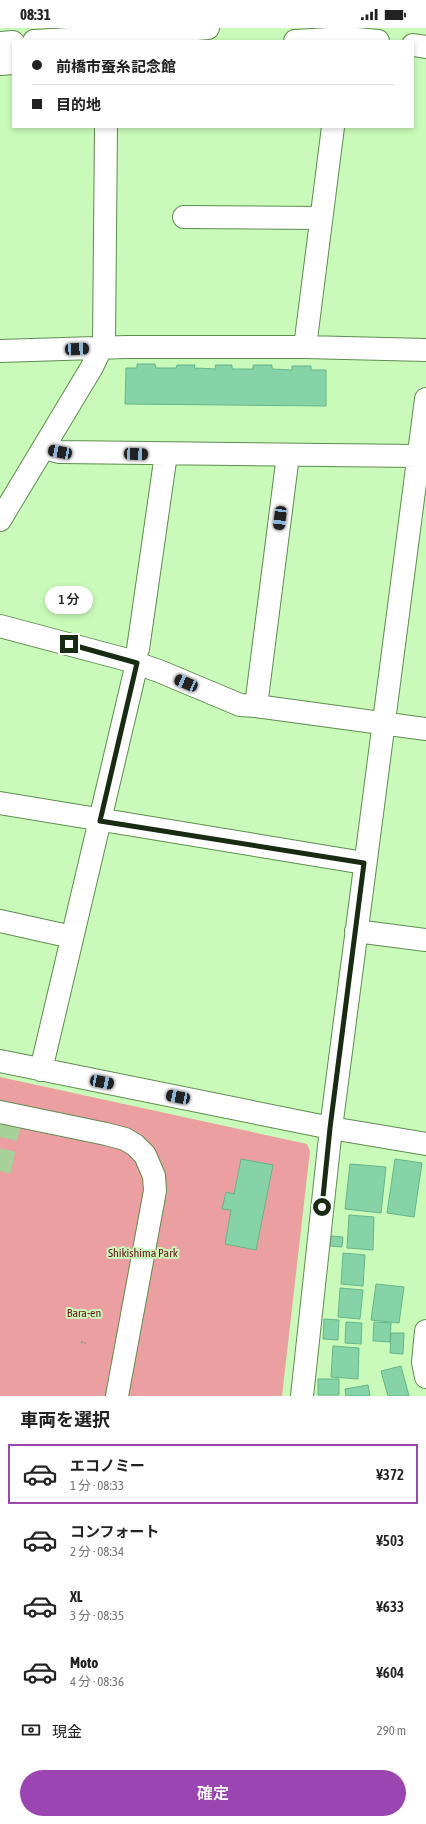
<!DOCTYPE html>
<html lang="ja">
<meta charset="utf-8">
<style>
:root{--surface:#fff;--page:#f2f2f2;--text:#222;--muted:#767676;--line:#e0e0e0;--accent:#9a45b2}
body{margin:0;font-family:"Asap Condensed","Noto Sans JP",sans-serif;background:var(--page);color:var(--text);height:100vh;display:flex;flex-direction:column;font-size:15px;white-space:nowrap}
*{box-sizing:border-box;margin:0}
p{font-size:13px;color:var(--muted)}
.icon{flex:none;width:22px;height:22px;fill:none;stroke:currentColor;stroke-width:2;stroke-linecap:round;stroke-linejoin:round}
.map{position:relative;height:1368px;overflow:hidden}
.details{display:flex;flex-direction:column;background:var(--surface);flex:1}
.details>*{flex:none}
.banner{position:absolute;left:12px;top:12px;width:402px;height:88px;border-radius:0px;box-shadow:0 2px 6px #0003;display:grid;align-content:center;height:88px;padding:0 20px;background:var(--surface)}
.end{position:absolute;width:18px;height:18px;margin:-9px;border:5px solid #192c13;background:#fff;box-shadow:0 0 0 2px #fff}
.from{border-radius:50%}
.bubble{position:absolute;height:28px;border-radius:14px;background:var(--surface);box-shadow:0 2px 6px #0003;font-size:13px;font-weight:600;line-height:28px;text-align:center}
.car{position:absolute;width:12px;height:24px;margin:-12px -6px;border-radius:5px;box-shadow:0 0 3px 1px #0007;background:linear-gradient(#222 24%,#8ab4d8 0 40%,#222 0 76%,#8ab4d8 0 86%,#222 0)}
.banner b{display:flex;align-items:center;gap:14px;height:38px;font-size:15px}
.banner b+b{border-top:1px solid var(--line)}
.banner i{width:10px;height:10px;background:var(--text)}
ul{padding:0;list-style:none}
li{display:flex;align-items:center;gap:12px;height:60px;margin:0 8px 6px;padding:0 12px;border:2px solid transparent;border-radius:0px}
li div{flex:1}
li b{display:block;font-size:15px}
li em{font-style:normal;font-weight:600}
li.active{border-color:var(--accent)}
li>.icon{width:36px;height:36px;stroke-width:1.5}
h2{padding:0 20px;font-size:18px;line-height:48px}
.pay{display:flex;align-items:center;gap:10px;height:44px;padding:0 20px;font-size:15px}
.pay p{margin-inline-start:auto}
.action{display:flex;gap:8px;margin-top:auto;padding:8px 20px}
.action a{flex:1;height:46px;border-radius:24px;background:var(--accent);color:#fff;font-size:16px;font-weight:600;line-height:46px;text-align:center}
.status{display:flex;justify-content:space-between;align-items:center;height:28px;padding:0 20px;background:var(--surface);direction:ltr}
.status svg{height:11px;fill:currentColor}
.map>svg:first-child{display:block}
.green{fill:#eb9fa0}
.building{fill:#85d3a6;stroke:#67b58a}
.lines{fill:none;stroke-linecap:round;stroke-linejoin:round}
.minor-tunnel{stroke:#a6d198;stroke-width:22;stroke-dasharray:22 11;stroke-linecap:butt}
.minor-casing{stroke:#5f8c50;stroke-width:24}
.path{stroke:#82a776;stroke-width:2.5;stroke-dasharray:2 2;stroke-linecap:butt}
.minor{stroke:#fff;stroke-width:22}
.route{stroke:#192c13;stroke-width:5}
.labels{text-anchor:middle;stroke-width:4;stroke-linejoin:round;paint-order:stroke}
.park-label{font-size:12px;fill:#6b1120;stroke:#c9fab9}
</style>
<div class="status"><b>08:31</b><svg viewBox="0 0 49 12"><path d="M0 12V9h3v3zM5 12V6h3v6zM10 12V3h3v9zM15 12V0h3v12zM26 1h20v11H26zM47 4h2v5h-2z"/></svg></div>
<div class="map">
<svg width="426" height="1368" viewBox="0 0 426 1368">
<rect width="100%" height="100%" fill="#c9fab9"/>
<path class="green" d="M0,1049L307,1116L310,1123L282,1368H0Z"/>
<path class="building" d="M137,336H155L156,340H176L177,337H195L194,340L216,341L215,337H232V341H253V337H272V341L292,342V338H311V342H326V378L125,376L126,340H137Z
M241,1131L273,1137L256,1222L225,1216L231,1182L222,1181L226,1164L234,1166Z
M395,1131L422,1135L414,1189L387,1185Z
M350,1136L386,1139L381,1185L345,1181Z
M349,1187L374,1189L373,1222L347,1220Z
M331,1208L343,1209L342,1219L330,1218Z
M343,1225L365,1227L363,1258L341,1256Z
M376,1256L404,1259L399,1295L371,1292Z
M340,1260L363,1262L360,1291L338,1289Z
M324,1291L339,1292L338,1312L323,1311Z
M346,1294L362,1295L361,1316L345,1315Z
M374,1294L391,1295L390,1314L373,1313Z
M391,1305H404L403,1326L390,1325Z
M333,1318L359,1320L358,1351L331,1349Z
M401,1338L409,1368H388L381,1343Z
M318,1351H339V1367H318Z
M368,1357L370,1368H346L345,1361Z"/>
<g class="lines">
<path class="minor-tunnel" d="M0,1143L10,1093"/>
<g class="minor-casing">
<path id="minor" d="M34,13L106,9L208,0
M295,13L346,10L378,13
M0,15L13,14
M413,17L426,19
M0,36L13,35
M184,189L321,190
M305,319L333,99
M0,323L126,319H305L426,322
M45,418L52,422L60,424L418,428
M0,492L92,339L104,314L106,99
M0,598L124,631L159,643L240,677L256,678L426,701
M138,621L166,426
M256,678L288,427
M0,775L364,835
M0,893L72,909
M356,903L426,912
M0,1033L331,1100L426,1116
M41,1042L137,635
M0,1084L106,1106L125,1111L135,1117L145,1127L154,1148L155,1163L117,1368
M426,1303L423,1334L426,1349
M302,1368L331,1100L426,371"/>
</g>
<path class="path" d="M81,1314L86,1315"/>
<use href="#minor" class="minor"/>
</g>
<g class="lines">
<path class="route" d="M69,616L137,635L100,793L364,835L330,1100L322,1179"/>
</g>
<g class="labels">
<g class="park-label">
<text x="143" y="1229">Shikishima Park</text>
<text x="84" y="1289">Bara-en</text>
</g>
</g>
</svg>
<i class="end from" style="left:322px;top:1179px"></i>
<i class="end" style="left:69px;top:616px"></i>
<div class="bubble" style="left:45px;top:558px;width:48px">1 分</div>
<i class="car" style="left:77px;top:321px;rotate:87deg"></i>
<i class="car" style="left:60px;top:424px;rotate:281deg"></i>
<i class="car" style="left:136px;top:426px;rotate:92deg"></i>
<i class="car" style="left:280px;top:490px;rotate:187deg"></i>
<i class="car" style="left:186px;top:655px;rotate:293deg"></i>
<i class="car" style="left:102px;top:1054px;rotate:101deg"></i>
<i class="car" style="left:178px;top:1069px;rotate:281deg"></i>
<div class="banner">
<b><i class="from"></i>前橋市蚕糸記念館</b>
<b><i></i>目的地</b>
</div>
</div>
<section class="details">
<h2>車両を選択</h2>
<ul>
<li class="active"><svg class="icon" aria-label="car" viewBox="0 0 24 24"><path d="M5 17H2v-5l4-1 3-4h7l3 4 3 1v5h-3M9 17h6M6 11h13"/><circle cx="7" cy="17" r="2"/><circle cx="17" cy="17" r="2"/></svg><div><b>エコノミー</b><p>1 分 · 08:33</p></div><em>¥372</em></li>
<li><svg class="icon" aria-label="car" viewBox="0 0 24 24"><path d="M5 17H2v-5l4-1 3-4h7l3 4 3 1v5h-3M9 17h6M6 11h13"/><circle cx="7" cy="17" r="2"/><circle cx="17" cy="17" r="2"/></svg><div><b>コンフォート</b><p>2 分 · 08:34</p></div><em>¥503</em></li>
<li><svg class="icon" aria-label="car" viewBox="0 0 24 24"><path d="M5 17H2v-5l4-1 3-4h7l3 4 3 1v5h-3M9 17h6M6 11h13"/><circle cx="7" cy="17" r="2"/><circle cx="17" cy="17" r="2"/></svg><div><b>XL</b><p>3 分 · 08:35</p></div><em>¥633</em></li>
<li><svg class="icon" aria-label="car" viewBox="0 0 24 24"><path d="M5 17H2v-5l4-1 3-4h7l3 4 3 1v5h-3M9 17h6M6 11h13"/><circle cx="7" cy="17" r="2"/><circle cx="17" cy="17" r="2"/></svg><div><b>Moto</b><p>4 分 · 08:36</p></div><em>¥604</em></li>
</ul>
<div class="pay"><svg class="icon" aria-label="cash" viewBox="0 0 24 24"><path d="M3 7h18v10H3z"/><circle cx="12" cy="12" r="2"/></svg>現金<p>290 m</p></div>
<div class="action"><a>確定</a></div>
</section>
